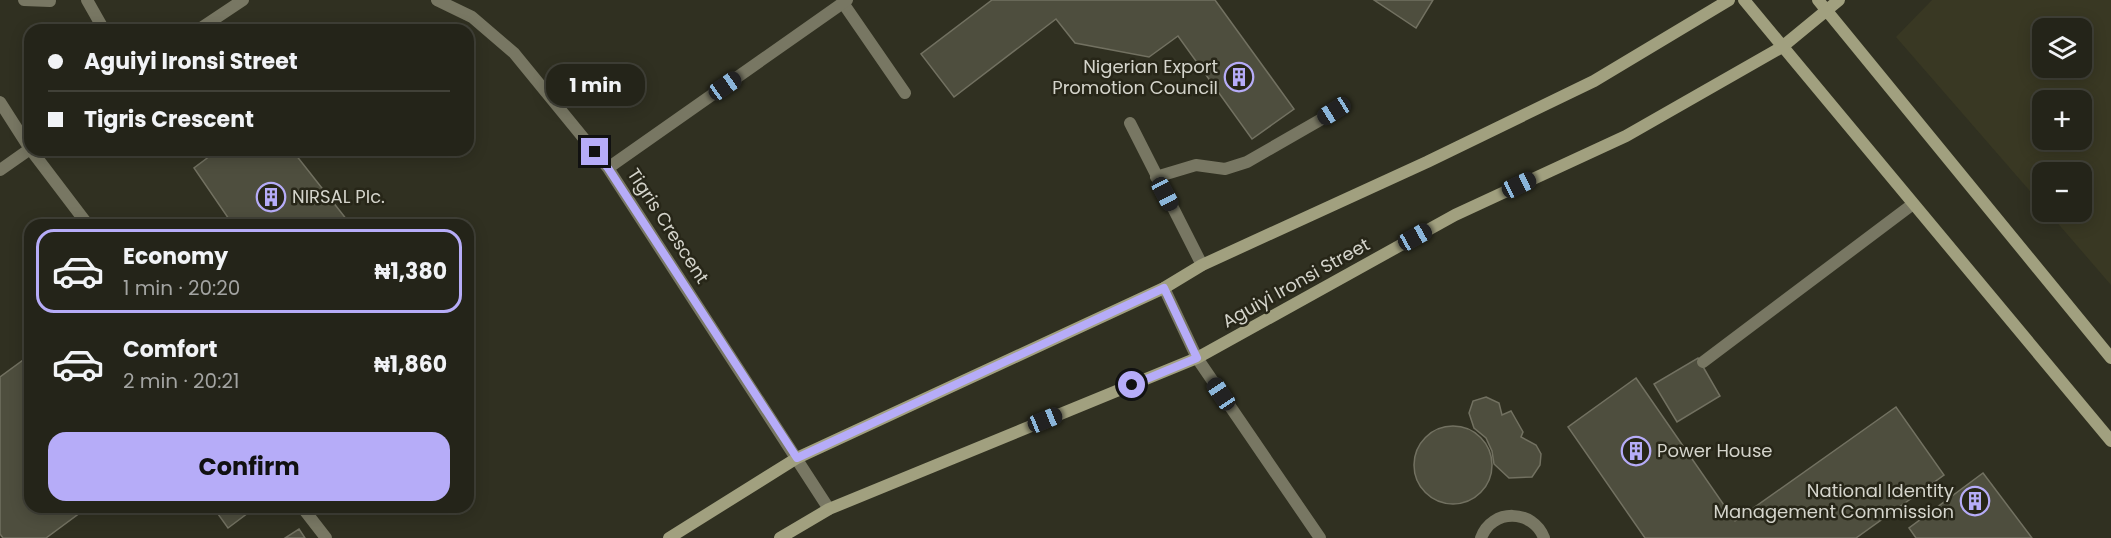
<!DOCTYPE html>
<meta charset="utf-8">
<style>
:root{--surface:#242419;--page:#303026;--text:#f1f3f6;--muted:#a3a4a2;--line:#414138;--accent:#b6acf8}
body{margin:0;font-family:Poppins,sans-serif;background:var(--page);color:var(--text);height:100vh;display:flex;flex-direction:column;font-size:22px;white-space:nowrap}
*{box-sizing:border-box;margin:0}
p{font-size:20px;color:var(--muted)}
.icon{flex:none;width:33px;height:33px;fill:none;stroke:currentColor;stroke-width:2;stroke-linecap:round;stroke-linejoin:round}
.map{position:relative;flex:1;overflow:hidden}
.details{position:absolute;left:24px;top:219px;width:450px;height:294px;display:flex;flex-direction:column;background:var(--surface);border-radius:18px;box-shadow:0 3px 15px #0003,0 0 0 2px var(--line)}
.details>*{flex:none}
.guide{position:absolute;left:24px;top:24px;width:450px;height:132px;border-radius:18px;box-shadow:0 3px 15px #0003,0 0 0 2px var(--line);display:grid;align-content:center;height:132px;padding:0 24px;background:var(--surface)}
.tools{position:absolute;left:2032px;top:18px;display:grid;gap:12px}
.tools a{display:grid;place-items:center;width:60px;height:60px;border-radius:12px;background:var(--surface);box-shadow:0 3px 15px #0003,0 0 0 2px var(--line);font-size:30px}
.end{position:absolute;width:27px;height:27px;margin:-14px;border:8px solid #b6acf8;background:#111;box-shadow:0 0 0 3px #111}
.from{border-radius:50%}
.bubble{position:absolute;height:42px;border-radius:18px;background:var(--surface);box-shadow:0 3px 15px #0003,0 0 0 2px var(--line);font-size:20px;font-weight:700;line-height:42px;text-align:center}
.car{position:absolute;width:18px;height:36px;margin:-18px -9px;border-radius:8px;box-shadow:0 0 4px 2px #0007;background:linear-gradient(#222 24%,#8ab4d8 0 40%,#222 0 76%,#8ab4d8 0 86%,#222 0)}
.guide b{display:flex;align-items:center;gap:21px;height:57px;font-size:22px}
.guide b+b{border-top:2px solid var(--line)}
.guide i{width:15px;height:15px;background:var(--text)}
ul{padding:10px 0 0;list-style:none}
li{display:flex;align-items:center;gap:18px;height:84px;margin:0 12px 9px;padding:0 12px;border:3px solid transparent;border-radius:18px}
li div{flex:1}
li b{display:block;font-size:22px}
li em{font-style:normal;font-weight:700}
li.current{border-color:var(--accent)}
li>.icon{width:54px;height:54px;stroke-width:1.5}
.action{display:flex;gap:12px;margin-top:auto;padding:12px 24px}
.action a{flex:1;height:69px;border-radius:18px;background:var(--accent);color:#111;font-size:24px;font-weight:700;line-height:69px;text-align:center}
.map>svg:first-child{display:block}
.built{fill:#393823;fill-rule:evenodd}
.building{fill:#4e4e3e;stroke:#727161;stroke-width:1.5}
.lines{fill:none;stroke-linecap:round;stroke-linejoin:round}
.lane{stroke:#787763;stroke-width:12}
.street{stroke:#787763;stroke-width:12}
.secondary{stroke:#a1a07f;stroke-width:12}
.route{stroke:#b6acf8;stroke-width:8}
.labels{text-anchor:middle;stroke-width:5;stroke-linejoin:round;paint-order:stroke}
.poi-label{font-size:18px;fill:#d4d4cb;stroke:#272618;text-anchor:end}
.street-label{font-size:18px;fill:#d4d4cb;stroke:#272618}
</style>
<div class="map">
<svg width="2111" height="538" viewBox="0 0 2111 538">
<rect width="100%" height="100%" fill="#303021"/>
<path class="built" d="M1932,0H2111V285L2048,212H2082V172H2043V206L1896,37ZM2043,28H2082V68H2043ZM2043,100H2082V140H2043Z"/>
<path class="building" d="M992,0H1215L1294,109L1252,139L1178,36L1149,57L1075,43L1056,19L954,97L921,54Z
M1374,0H1433L1416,28Z
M218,150H292L351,225H233L194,168Z
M30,355V507H88L46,538H3L0,534V377Z
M1698,358L1720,396L1677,422L1654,384Z
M1636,378L1735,521L1896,407L1944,475L1856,538H1645L1568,427Z
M1486,397L1499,403L1502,415L1511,411L1523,432L1521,437L1536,445L1541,454L1540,465L1532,477L1509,478L1494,464L1492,451L1486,438L1474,428L1469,413L1473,401Z
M1414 465a39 39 0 1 1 78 0a39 39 0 1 1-78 0Z
M1983,473L2032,538H1916L1909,528Z
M213,507H256L228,528Z
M299,529L305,538H285Z"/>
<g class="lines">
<path class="lane" d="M24,0L50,1
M87,0L104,30
M843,3L905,93
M0,102L30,149
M1130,123L1202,265
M31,150L88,225
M1156,177L1196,165L1225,169L1247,162L1334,112
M1703,362L1913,204
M302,507L326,538
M1481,538C1492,508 1533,509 1544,538"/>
<path class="street" d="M437,0L472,17L514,53L608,168L829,509
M198,30L243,0
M608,168L847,0
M0,170L30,149
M1164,288L1197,358L1320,538"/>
<path class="secondary" d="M1744,0L2111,441
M1818,0L2111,358
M669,538L797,458L1164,288L1202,265L1427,162L1594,81L1729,0
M780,538L829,509L1197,358L1455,215L1626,136L1782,47L1839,0"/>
</g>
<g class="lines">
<path class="route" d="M595,152L608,168L797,458L1164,288L1197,358L1132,385"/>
</g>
<defs>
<g id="building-ring" transform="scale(1.5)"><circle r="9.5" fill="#272618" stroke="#b6acf8" stroke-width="1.5"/><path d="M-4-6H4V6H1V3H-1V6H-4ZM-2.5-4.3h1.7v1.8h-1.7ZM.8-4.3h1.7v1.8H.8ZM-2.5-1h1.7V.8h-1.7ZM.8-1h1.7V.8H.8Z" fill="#b6acf8"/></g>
</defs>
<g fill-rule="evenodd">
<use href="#building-ring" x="1239" y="77"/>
<use href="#building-ring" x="271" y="197"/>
<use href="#building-ring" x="1636" y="451"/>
<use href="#building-ring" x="1975" y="501"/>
</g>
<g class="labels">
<g class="poi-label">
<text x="1218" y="73">Nigerian Export<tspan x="1218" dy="21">Promotion Council</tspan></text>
<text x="292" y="203" text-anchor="start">NIRSAL Plc.</text>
<text x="1657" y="457" text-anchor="start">Power House</text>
<text x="1954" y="497">National Identity<tspan x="1954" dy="21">Management Commission</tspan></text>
</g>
<g class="street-label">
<text transform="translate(668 226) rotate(57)" y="6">Tigris Crescent</text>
<text transform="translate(1296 283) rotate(-29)" y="6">Aguiyi Ironsi Street</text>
</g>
</g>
</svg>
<div class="tools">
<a><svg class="icon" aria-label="layers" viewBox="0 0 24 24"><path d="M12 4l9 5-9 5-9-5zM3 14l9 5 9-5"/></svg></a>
<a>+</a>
<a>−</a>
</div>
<i class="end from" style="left:1132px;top:385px"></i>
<i class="end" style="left:595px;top:152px"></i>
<div class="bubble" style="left:546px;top:64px;width:99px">1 min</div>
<i class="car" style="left:725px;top:86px;rotate:55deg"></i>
<i class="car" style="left:1334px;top:111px;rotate:238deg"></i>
<i class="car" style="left:1519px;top:185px;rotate:65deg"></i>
<i class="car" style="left:1165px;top:194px;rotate:152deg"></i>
<i class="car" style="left:1415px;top:237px;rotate:61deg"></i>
<i class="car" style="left:1221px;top:394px;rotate:326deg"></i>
<i class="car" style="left:1045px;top:420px;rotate:68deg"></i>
<div class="guide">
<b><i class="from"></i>Aguiyi Ironsi Street</b>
<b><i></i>Tigris Crescent</b>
</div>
<section class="details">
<ul>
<li class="current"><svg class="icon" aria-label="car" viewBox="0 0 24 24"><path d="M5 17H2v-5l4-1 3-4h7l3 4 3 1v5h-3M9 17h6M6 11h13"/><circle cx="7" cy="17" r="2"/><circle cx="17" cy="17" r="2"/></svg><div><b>Economy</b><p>1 min · 20:20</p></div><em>₦1,380</em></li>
<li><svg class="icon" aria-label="car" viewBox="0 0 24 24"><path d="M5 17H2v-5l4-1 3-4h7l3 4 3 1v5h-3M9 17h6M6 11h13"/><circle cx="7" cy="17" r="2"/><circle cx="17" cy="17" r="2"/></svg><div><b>Comfort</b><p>2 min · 20:21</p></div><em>₦1,860</em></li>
</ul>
<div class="action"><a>Confirm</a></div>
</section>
</div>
